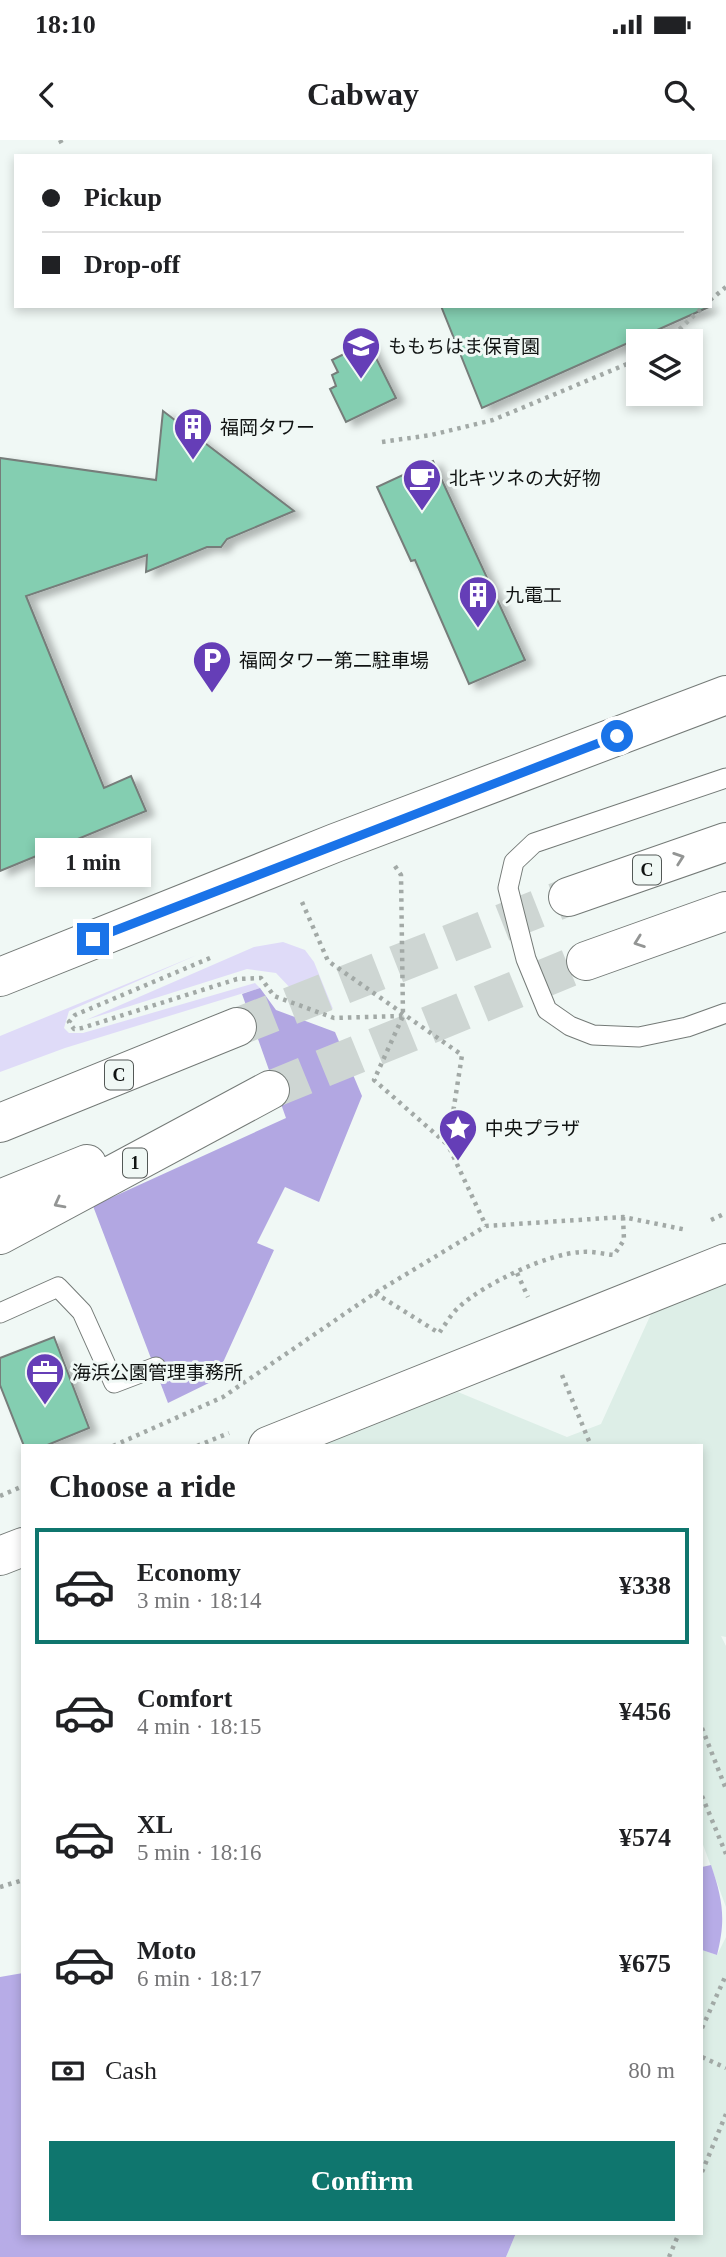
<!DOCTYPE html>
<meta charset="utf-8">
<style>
:root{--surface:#fff;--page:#f6f6f6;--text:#202124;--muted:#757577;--line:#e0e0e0;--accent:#0f766e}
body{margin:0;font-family:"Times New Roman","Noto Sans JP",serif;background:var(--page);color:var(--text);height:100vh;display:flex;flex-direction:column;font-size:26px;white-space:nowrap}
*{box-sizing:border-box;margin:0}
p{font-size:23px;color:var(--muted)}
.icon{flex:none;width:38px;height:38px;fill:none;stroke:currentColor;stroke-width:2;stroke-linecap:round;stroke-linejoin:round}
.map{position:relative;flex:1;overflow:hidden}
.panel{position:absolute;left:21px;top:1304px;width:682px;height:791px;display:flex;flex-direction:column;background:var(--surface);border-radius:0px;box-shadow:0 4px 10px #0003}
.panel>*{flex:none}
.guide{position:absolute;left:14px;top:14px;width:698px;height:154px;border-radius:0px;box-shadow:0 4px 10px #0003;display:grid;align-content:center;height:154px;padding:0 28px;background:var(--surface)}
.controls{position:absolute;left:626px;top:189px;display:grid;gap:14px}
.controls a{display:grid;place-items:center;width:77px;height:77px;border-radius:0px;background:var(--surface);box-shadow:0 4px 10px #0003;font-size:35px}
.end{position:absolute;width:32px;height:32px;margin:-16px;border:9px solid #1a73e8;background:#fff;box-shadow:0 0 0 4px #fff}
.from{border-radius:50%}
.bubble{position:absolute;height:49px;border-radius:0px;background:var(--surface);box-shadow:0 4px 10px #0003;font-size:23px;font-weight:700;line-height:49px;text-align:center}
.guide b{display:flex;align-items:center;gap:24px;height:66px;font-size:26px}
.guide b+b{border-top:2px solid var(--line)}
.guide i{width:18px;height:18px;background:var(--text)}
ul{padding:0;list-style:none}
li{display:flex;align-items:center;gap:21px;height:116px;margin:0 14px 10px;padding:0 14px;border:4px solid transparent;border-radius:0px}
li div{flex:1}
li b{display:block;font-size:26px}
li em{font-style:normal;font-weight:700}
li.active{border-color:var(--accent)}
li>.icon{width:63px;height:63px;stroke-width:1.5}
h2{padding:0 28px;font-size:32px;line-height:84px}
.pay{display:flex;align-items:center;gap:18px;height:77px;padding:0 28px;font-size:26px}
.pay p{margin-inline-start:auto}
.action{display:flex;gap:14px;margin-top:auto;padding:14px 28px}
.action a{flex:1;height:80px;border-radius:0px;background:var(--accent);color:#fff;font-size:28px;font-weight:700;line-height:80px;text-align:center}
.status{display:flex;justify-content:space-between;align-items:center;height:49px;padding:0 35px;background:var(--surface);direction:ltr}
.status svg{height:19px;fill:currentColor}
header{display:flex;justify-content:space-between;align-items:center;height:91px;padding:0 28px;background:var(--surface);font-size:32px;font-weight:700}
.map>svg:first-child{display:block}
.built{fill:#ddeee7}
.green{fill:#dfdbf8}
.forest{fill:#b2a7e2}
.water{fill:#b7ace7}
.building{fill:#84ceb1;stroke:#767d7a;stroke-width:2;filter:url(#shadow)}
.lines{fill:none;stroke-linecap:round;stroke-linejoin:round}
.highway-tunnel{stroke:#ced6d3;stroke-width:38;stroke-dasharray:38 19;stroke-linecap:butt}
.lane-casing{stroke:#747a77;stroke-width:21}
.street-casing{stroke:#747a77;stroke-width:40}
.secondary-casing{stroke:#747a77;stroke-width:40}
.highway-casing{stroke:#747a77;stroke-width:40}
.path{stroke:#a2a9a6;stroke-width:4.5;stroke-dasharray:3.5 5;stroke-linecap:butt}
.lane{stroke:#fff;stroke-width:19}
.street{stroke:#fff;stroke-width:38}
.secondary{stroke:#fff;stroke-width:38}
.highway{stroke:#fff;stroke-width:38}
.oneway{stroke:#939594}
.route{stroke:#1a73e8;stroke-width:9}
.labels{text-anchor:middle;stroke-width:6;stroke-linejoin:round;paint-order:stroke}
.shield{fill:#f0f8f5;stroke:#535856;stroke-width:2}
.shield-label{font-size:18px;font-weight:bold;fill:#101312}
.poi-label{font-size:19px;fill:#101312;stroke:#f0f8f5;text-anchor:start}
</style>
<div class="status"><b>18:10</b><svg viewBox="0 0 49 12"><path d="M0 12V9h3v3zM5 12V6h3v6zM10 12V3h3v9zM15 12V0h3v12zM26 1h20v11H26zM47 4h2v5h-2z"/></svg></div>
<header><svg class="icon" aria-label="back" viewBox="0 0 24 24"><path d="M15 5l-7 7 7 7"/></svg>Cabway<svg class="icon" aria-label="search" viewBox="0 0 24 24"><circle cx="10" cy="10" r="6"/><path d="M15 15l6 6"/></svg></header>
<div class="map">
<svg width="726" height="2117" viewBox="0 0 726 2117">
<defs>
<filter id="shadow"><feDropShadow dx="8" dy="4.5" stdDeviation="3.5" flood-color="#0004"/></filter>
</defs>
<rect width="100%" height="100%" fill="#f0f8f5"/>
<path class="built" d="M726,1139V1497L721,1496L726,1506V1767L702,1702V1306H304L458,1252L567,1297L601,1284L656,1163Z
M726,1797V2117H506L516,2093H702V1810L717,1815Z"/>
<path class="green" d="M283,802L305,810L314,822L333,869L295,853L276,833L247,829L86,880L254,807Z
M197,815L69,871L64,888L69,893H83L255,843L260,848L65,908L0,932V896Z"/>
<path class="forest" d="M260,848L276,870L335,892L362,956L319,1062L285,1047L257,1103L274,1110L215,1240L168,1263L93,1066L286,978L242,854Z"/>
<path class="water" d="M711,1725C723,1760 726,1780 717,1815L702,1810V1727Z
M23,1833V2093H516L506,2117H0V1837Z"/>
<path class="building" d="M441,166H711L482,268Z
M368,202L396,258L346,282L330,249L336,246L332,235L338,232L332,220Z
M163,271L294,371L227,399L221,407H207L146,432L147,415L26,456L104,648L131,636L146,671L0,731V318L156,340Z
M433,321L525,520L469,544L415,420L411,421L377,347Z
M54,1197L89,1288L45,1306H24L0,1245V1218Z"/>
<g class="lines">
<path class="highway-tunnel" d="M237,887L568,757
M270,950L586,821"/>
<g class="lane-casing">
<path id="lane" d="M726,638L534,703L514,722L508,748L526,819L547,870L570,886L593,895L639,897L687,887L726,873
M0,1173L58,1147L82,1172L114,1243L156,1227"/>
</g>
<g class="street-casing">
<path id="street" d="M268,1306L726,1123
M0,1416L23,1407"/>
</g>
<g class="secondary-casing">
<path id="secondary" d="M0,837L335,703L726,555"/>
</g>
<g class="highway-casing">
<path id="highway" d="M568,757L726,702
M586,821L726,771
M0,983L237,887
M0,1059L87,1024
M0,1095L270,950"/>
</g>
<path class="path" d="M60,0L62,4
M710,160L726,147
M667,201L704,166
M382,302L431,295L493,280L639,219
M395,726L401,735L403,876L374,940L448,1005
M302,762L328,821L462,915L448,1005L486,1086
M210,818L75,875L69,882L74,889L82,888L237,839L261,838L274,856L334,878L403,876
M711,1080L726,1073
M517,1133L528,1157
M375,1153L439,1193C445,1185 451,1174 459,1167C484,1144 548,1113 582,1112C592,1111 604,1114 614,1115L624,1100L623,1077
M562,1235L591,1306
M113,1306L223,1257L375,1153L486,1086L623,1077L687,1090
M197,1306L229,1293
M0,1356L23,1346
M702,1588L726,1649
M702,1656L726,1714
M0,1747L23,1740
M702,1888L726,1835
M702,1917L726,1928
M702,2032L726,1974
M669,2117L679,2093"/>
<use href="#lane" class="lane"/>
<use href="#street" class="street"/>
<use href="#secondary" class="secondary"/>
<use href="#highway" class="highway"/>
</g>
<defs><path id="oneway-chevron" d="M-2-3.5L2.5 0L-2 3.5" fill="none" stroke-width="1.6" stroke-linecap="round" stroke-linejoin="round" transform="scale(1.75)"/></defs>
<g class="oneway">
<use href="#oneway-chevron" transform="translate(679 718) rotate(-19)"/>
<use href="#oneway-chevron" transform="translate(639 802) rotate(160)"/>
<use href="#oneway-chevron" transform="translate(59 1063) rotate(152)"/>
</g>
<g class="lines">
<path class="route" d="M93,799L617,596"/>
</g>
<defs>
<g id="school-pin" transform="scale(2.0125)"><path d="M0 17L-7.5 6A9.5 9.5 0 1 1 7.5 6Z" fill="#653eb7" stroke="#f0f8f5"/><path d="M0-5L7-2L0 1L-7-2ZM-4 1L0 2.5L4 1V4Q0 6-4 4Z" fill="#fff"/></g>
<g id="building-pin" transform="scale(2.0125)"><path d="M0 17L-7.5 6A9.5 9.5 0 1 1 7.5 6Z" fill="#653eb7" stroke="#f0f8f5"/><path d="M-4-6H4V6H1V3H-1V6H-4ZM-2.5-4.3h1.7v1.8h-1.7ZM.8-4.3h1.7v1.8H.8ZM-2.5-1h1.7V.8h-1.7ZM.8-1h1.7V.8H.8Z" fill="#fff"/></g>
<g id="cafe-pin" transform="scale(2.0125)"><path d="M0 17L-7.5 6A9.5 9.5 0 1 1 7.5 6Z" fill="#653eb7" stroke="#f0f8f5"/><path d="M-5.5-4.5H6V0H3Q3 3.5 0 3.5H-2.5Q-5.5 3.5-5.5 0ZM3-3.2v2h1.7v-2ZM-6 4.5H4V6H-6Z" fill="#fff"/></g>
<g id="parking-pin" transform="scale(2.0125)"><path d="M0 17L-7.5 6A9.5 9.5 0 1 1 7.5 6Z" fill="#653eb7" stroke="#f0f8f5"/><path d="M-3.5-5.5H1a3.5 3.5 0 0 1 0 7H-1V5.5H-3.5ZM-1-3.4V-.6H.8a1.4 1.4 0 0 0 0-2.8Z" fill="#fff"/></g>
<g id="sight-pin" transform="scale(2.0125)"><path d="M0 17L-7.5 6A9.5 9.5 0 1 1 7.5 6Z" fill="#653eb7" stroke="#f0f8f5"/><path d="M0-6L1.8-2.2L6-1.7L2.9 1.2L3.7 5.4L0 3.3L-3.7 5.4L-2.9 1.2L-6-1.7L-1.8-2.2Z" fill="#fff"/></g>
<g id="office-pin" transform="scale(2.0125)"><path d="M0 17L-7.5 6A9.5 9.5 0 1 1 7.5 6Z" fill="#653eb7" stroke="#f0f8f5"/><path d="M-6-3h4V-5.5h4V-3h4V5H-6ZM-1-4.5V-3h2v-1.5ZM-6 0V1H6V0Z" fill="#fff"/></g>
</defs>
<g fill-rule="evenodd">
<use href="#school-pin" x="361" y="206"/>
<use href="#building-pin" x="193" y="287"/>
<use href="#cafe-pin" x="422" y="338"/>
<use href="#building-pin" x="478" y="455"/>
<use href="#parking-pin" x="212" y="520"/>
<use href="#sight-pin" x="458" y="988"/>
<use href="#office-pin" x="45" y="1232"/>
</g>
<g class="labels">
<g class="shield">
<rect x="633" y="715.5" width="28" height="29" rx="5"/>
<rect x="105" y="920.5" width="28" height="29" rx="5"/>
<rect x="123" y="1008.5" width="24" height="29" rx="5"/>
</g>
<g class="shield-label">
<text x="647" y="736">C</text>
<text x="119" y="941">C</text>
<text x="135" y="1029">1</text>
</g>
<g class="poi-label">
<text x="388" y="213">ももちはま保育園</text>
<text x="220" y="294">福岡タワー</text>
<text x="449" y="345">北キツネの大好物</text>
<text x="505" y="462">九電工</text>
<text x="239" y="527">福岡タワー第二駐車場</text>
<text x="485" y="995">中央プラザ</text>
<text x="72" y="1239">海浜公園管理事務所</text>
</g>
</g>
</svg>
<div class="controls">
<a><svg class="icon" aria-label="layers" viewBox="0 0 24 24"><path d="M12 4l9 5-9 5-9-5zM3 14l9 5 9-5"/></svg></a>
</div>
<i class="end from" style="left:617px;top:596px"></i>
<i class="end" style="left:93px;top:799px"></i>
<div class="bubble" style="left:35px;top:698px;width:116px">1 min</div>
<div class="guide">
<b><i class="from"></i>Pickup</b>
<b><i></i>Drop-off</b>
</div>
<section class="panel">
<h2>Choose a ride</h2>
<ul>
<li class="active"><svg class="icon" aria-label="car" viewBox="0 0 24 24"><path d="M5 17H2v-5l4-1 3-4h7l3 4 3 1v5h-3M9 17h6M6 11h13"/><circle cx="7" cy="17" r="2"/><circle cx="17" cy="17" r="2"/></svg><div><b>Economy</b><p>3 min · 18:14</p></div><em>¥338</em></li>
<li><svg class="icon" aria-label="car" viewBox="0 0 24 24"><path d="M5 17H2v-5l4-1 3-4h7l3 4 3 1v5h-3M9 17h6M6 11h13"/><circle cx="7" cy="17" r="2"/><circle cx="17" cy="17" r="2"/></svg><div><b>Comfort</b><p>4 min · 18:15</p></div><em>¥456</em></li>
<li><svg class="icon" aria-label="car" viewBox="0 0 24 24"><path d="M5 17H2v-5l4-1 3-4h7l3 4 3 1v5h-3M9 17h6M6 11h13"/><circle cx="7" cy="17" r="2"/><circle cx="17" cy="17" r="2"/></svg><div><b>XL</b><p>5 min · 18:16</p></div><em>¥574</em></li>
<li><svg class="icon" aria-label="car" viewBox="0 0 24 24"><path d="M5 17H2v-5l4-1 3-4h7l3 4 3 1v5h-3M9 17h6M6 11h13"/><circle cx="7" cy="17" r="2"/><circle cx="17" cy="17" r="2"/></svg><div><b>Moto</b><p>6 min · 18:17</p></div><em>¥675</em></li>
</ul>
<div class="pay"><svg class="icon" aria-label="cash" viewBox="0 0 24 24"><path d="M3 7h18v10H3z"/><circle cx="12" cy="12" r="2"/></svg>Cash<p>80 m</p></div>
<div class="action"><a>Confirm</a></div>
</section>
</div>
